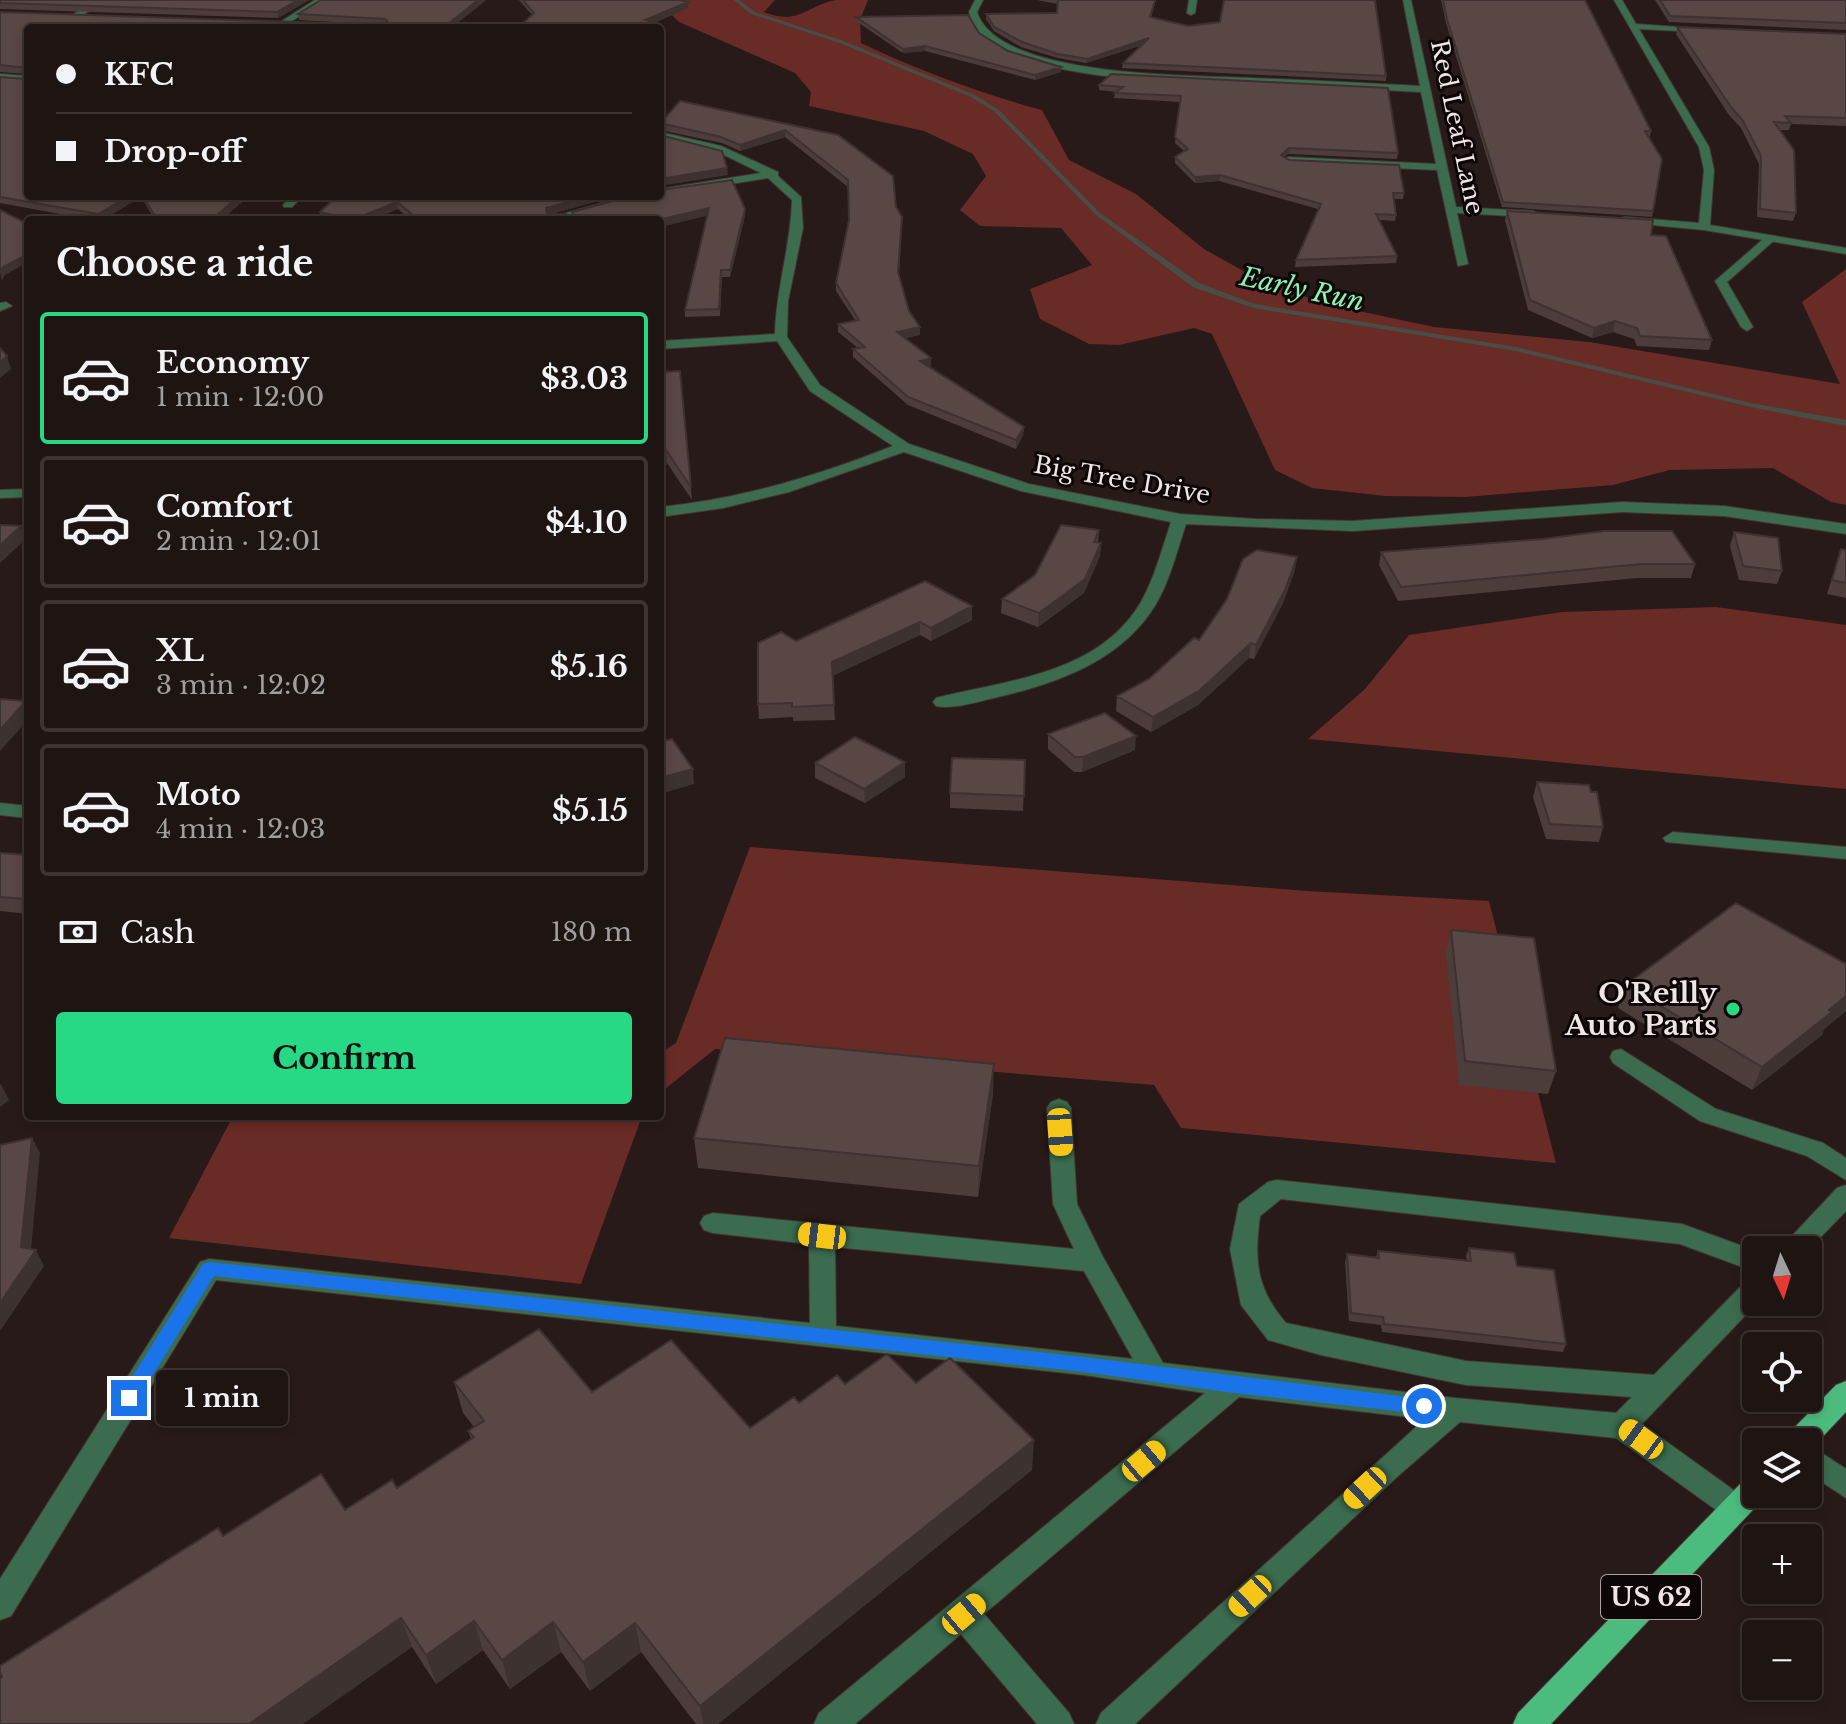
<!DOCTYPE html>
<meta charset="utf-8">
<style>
:root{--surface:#1e1412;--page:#261d1b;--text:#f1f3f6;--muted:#a19e9f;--line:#3c3332;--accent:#27d885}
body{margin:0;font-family:"Libre Baskerville",serif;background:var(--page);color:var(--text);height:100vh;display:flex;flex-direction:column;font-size:30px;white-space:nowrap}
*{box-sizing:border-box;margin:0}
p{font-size:26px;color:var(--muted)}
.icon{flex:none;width:44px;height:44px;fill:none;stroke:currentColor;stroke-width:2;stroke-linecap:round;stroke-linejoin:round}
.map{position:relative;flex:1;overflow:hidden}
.details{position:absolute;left:24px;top:216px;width:640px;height:904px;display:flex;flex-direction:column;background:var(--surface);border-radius:8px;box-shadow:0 4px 12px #0003,0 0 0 2px var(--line)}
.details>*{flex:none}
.banner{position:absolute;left:24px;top:24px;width:640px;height:176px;border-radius:8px;box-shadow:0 4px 12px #0003,0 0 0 2px var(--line);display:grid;align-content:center;height:176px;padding:0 32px;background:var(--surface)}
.needle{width:52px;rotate:176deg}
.controls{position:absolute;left:1742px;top:1236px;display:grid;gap:16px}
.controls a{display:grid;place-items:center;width:80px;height:80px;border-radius:8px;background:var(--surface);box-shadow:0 4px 12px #0003,0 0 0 2px var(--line);font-size:40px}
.end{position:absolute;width:36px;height:36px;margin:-18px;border:10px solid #1a73e8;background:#fff;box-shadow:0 0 0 4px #fff}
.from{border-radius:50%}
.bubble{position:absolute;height:56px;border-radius:8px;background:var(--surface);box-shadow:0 4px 12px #0003,0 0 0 2px var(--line);font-size:26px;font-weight:700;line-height:56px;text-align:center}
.car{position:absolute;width:24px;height:48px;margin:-24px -12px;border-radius:10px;box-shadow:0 0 6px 2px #0007;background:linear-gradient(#f5c518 24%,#345 0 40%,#f5c518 0 76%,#345 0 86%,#f5c518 0)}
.banner b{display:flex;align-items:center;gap:28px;height:76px;font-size:30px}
.banner b+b{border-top:2px solid var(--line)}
.banner i{width:20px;height:20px;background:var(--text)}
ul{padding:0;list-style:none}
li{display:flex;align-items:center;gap:24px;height:132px;margin:0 16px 12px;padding:0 16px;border:4px solid var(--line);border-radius:8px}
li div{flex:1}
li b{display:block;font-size:30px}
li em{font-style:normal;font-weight:700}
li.selected{border-color:var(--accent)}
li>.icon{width:72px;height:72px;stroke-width:1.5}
h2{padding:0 32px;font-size:36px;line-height:96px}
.pay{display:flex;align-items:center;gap:20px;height:88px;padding:0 32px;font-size:30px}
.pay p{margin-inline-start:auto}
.primary-button{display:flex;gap:16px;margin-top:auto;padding:16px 32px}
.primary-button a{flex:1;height:92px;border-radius:8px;background:var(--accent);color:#111;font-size:32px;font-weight:700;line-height:92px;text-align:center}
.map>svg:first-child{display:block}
.green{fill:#692b25}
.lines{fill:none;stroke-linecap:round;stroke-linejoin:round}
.stream{fill:#484e46;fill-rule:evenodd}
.service-casing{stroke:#443635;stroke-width:2}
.minor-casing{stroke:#443635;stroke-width:2}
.primary-casing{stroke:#443635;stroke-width:2}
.service{fill:#3b6c4f;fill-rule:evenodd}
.minor{fill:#3b6c4f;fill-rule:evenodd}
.primary{fill:#4cbc7e;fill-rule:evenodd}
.wall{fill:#4c3d3b}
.shaded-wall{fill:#3e3230}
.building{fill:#584745;stroke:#3e3230;stroke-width:2}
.route{fill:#1a73e8}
.poi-dot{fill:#27d885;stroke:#0c0606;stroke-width:3}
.labels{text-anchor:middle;stroke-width:6;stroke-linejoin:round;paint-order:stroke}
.far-street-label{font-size:24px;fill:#f0e5e4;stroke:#0c0606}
.far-water-label{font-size:26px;font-style:italic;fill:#8af2b4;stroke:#0c0606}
.shield{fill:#0c0606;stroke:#aca2a1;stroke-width:2}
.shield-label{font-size:26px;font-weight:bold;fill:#f0e5e4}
.poi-label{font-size:28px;font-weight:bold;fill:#f0e5e4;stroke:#0c0606;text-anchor:end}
</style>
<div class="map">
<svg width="1846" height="1724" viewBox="0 0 1846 1724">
<rect width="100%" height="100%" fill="#281a18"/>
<path class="green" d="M674,0H775L764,12C799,26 805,6 836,0C846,0 858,0 868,0L860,20L861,43C920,71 979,93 1042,110L1069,160L1136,194L1204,249L1247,273L1321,303L1434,327L1589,342L1840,384L1802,302L1846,269V505L1831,502L1773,468L1670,470L1613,485L1465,497L1385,496L1312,488L1275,470L1212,334L1194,328L1119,345L1089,344L1040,319L1030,289L1092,265L1061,228L980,226L960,210L986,176L973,154L924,131L809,106L811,92L795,73L679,22L667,10Z
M1716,607L1846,625V789L1308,739L1365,689L1409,635L1562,612Z
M750,847L1307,891L1489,901L1556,1163L1181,1128L1154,1085L715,1049L660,1093V1053L676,1043Z
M233,1116H642L581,1284L169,1238Z"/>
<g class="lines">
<path class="stream" d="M734,0H739L755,12L844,41L975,95L999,110L1100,213L1199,283L1255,304L1516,347L1751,403L1846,420V426L1751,407L1516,351L1253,308L1193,287L1096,215L995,112L971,97L840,43L751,14Z"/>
<g class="service-casing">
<path id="service" d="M1768,235L1778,237L1727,282L1753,327L1747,331L1741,327L1715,281Z
M1673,832L1846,847V859L1666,842L1663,838Z
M1621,1049L1716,1109L1823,1143L1846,1158V1180L1807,1156L1700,1121L1613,1063L1610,1057L1613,1051Z
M1059,1099L1067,1102L1071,1108L1077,1204L1103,1257L1163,1363L1455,1398L1616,1413L1632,1397L1466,1385L1321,1355L1268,1340L1241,1305L1230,1249L1239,1204L1268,1182L1277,1180L1682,1224L1756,1251V1272L1680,1244L1281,1199L1260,1216C1254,1259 1256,1289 1286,1323L1466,1361L1654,1375L1747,1280L1756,1276L1758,1302L1642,1424L1746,1499L1750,1508L1746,1517L1736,1521L1726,1517L1616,1438L1460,1422L1398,1476L1135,1724H1096L1101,1713L1425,1419L1239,1397L984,1614L1069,1713L1074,1724H1037L961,1634L855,1724H814L819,1713L1205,1393L1084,1375L216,1280L11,1616L0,1620V1579L200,1262L209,1259L810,1323L809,1244L713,1233L704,1230L700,1223L704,1216L713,1213L1074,1249L1053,1204L1047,1108L1051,1102ZM835,1247L1084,1271L1133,1359L836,1326Z
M1846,1185V1211L1808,1250H1779L1837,1188Z
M1808,1444L1846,1469V1498L1808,1473Z"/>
</g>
<g class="minor-casing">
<path id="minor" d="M99,0H109L77,18L70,16Z
M315,0H325L284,26L277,24Z
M975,0H983L977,12C998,78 1191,75 1250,78C1307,80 1363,83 1420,86L1403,0H1411L1456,207L1533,211L1539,214L1533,217L1457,213L1468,264L1458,266L1437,170L1288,163L1283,160L1288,157L1436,164L1421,92C1363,89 1304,85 1245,83C1172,80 1043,83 984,38C975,31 972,22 969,12Z
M1189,0H1197L1195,13L1191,15L1187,13Z
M1614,0H1622L1636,24L1705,29L1701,32L1639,29L1709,147L1714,170L1710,225L1846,248V254L1704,230L1621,222V218L1625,217L1699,223L1704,170L1699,147Z
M0,74L28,76V82L0,80Z
M660,132L721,146L778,172V176L801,197L803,228L788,301L787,337L820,385L909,444L1029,484L1180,514L1255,519L1353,521L1622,502L1724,506L1846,524V534L1724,516L1622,512L1353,531L1186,524C1177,551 1170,580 1156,604C1123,659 1061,682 1002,696C983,700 955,710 936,706L933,702L936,698C1008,680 1099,674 1141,602C1155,577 1162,549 1171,522L1021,491L904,452L789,492L723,508L660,517V507C741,499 817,476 893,446L810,391L777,341L660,349V341L775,334C776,288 791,245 792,200L768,178L660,195V189L761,173L714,150L660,138Z
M292,196H303L292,207H284L283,205Z
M627,196H645L559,220L548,218Z
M0,303L6,302L12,306L0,311Z
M28,489V497L0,498V490Z
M0,803L28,806V818L0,815Z"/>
</g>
<g class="primary-casing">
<path id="primary" d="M1846,1381V1412L1809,1451L1808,1442H1785L1789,1433L1836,1385Z
M1756,1474V1494L1766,1496L1551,1724H1513L1518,1713L1746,1478Z"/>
</g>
<use href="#service" class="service"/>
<use href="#minor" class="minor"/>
<use href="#primary" class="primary"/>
</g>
<path class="wall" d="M0,0H309L278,18L0,9Z
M486,0L451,28H28V74L0,72V12L385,25L299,20L298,14Z
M519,0H680L688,2V8L654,23L660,24V30V28H518L532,15Z
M1037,0H1156L1151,18L1188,26L1376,10L1386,76V81L1122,68L1123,63L1142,45L1086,63L1058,58L1021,47L994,31L986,19V14L1057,13L1058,4Z
M1441,0H1585L1651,131L1650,136H1648L1653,211L1652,217L1502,207L1446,23Z
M1655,0H1846V30L1669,22Z
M856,17L979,33L1008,51L1061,67V72L1035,80L925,51L903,53L856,21Z
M1677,27L1846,34V126L1791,124L1789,130H1779L1796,213L1793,221L1757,217L1759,164L1741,128L1729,115L1676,34Z
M1111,74L1398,153L1397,159L1288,154L1284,157L1289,160L1404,193L1403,199H1394L1396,215L1395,221L1379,220L1397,256L1396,263L1295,267L1296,260L1318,209L1219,181L1195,183L1175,163V157L1184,151L1175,143L1180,102L1114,98L1115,93L1116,92L1099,90V85Z
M0,77L28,196H249L221,220H155L141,197L102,220H93L0,203Z
M660,121L838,135L896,207L902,224L899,274L909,311L920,335L905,338L931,366L929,367L1024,427L1023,435L1016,449L908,405L853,357V349L858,348L838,332V324L855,320L836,291V283L849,221L848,187L785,137L740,151L722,143L660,130Z
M337,196H616L551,214H565L566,220H411L398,209L371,220L321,219L320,212Z
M745,209V216L730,277H722L720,316L685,317V310L707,215L660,227V220H573L572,212Z
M1507,211L1651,235L1712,340L1709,350L1637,346L1634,339L1613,332L1592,338L1528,310L1505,220Z
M680,371L692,500L667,463L664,472H660V372Z
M1099,530L1098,542L1101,543L1100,556L1084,593L1038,627L1001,613L1002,599Z
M1734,532L1782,571L1777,584L1739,580L1730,546Z
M1841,549L1846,550V598L1827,594Z
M1381,552L1695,564L1691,578H1637L1398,601L1379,565Z
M1295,570L1283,603L1254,659L1249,658L1198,705L1151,732L1116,711L1117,696L1149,679L1199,640Z
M925,581L972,620L931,641L920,635L832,676L835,720L793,721V717L759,719L758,704L796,641Z
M1048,734L1135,750L1082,772H1074L1048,749Z
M1025,760L1023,811L950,808V793Z
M815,763L905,777L865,803L815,778Z
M1537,782L1603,827L1599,842L1546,839L1533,797Z
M0,853L28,855V914L0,911Z
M1451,930L1556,1071L1548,1094L1459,1085L1446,953Z
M1846,964V1011L1824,1029L1822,1035L1752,1090L1618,1008L1626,985Z
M993,1094L978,1197L698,1168L694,1138Z
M1469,1248L1517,1266L1566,1344L1563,1352L1382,1332L1381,1325L1349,1321L1345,1262L1347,1254L1376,1257L1378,1251L1467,1261L1466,1256Z
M454,1382L592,1392L750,1428L799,1403L845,1384L916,1383L1032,1470L718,1724H696L641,1652L590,1691L561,1652L510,1689L483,1650L436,1684L412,1647L223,1536L345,1510L397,1488L471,1439L468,1431L474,1427L463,1413Z"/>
<path class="shaded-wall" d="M298,0H309L278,18L277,12Z
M478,0H486L451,28H443Z
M688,2V8L646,26L645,20Z
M1149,38V43L1086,63L1087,59Z
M925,46V51L903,53V49Z
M1061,67V72L1035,80V75Z
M785,130V137L740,151V145Z
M1289,148L1288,154L1280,161L1281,155Z
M727,168L728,175L660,186V179Z
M1220,175L1219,181L1195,183V177Z
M129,196H140L141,197L102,220H100L98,214Z
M239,196H249L221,220H211Z
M590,196H616L547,215L546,208Z
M397,202L398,209L371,220H352Z
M709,208L710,215L660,227V220Z
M745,209V216L730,277V270Z
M28,254V262L5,275L2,281L0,272L3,267Z
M1615,321L1613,332L1592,338L1594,328Z
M920,327V335L897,340V332Z
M7,356L11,369L0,378V362Z
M931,358V366L920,369V361Z
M1024,427L1023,435L1016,449V440Z
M666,450L667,463L664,472L662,459Z
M21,526L25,540L0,563V545Z
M1101,543L1100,556L1084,593L1038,627L1039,613Z
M1297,557L1295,570L1283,603L1254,659L1256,645Z
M972,606V620L931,641V628Z
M920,622V635L832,676V662Z
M1251,643L1249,658L1198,705L1151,732L1153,717Z
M26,701L28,706V720L0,751V730Z
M1136,736L1135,750L1082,772L1083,757Z
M905,762V777L865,803L864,789Z
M693,769L694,784L660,794V778Z
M662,853L663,868L660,872V855Z
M1846,996V1011L1824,1029L1822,1035L1752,1090L1762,1067Z
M994,1064L993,1094L978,1197L979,1166Z
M1,1084L9,1100L0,1107V1085Z
M32,1138L40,1153L30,1260L36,1250L44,1266L0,1331V1303L21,1247Z
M1034,1440L1032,1470L718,1724H703L700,1706Z
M401,1618L412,1647L303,1724H249Z
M474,1621L483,1650L436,1684L426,1655Z
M553,1622L561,1652L510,1689L502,1660Z
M635,1623L641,1652L590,1691L583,1662Z"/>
<path class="building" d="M0,0H298L277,12L0,3Z
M321,0H478L443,28H28V68L0,65V12L385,25L388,22L385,19L298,14Z
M523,0H680L688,2L645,20L660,24L657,28H518L534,13Z
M1058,0H1155L1150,17L1188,26L1220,22L1224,0H1375L1386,76L1123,63L1149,38L1087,59L1058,54L1022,42L994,27L986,14L1057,13Z
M1443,0H1585L1651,131H1645L1662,159L1653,211L1503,202L1447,19Z
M1660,0H1846V23L1670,16Z
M968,15L979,33L1008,51L1061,67L1035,75L925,46L903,49L856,17Z
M1677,27L1846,34V118L1785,116L1791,123L1774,122L1794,150L1796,213L1760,209L1761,156L1743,121L1731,107Z
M1111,74L1388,88L1398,153L1289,148L1281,155L1289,160L1399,165L1404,193H1393L1396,215L1376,214L1397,256L1296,260L1321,204L1220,175L1195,177L1175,157L1188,149L1175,137L1181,96L1115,93L1123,87L1099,85Z
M0,77L26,79L28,77V196H129L98,214L0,197Z
M680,101L838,135L893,176L896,207L902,217L898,272L909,311L920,327L897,332L931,358L920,361L1024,427L1016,440L908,397L853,349L865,347L838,324L859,320L836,283L849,220L848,180L785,130L740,145L721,137L660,123Z
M660,135L722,151L727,168L660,179Z
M732,180L745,209L730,270H721L719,309L685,310L709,208L658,220H576L572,212L631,196H660V190Z
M142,196H239L211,220H158Z
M337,196H590L546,208L547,214H565L561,220H419L397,202L352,220L320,212Z
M0,210L28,224V254L3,267L0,272Z
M1507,211L1653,220L1651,235L1666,236L1712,340L1640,336L1637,328L1615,321L1594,328L1530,300Z
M0,348L7,356L0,362Z
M680,371L691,487L666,450L662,459H660V372Z
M0,525L21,526L0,545Z
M1061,525L1099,530L1094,542L1101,543L1085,579L1039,613L1002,599L1035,575Z
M1604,531H1672L1695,564H1641L1401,587L1381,552L1543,539Z
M1734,532L1778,538L1782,571L1743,566Z
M1841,549L1846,550V583L1832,580Z
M1257,550L1297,557L1285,590L1256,645L1251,643L1200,690L1153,717L1117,696L1149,679L1194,638L1199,640L1227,599L1243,559Z
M925,581L972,606L931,628L920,622L832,662L834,705L792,707V703L758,704V643L781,632L796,641Z
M0,699L26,701L0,730Z
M1105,713L1136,736L1083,757H1075L1048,734Z
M855,737L905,762L864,789L815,763Z
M672,739L693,769L660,778V742Z
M952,758L1025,760L1024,796L950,793Z
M1537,782L1589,785L1591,792H1597L1603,827L1550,824Z
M0,853L28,855V899L0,897Z
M1736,903L1846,964V996L1829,1010L1832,1012L1762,1067L1626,985Z
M1451,930L1534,938L1556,1071L1465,1061Z
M725,1038L994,1064L979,1166L694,1138Z
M32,1138L21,1247L36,1250L0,1303V1145Z
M1469,1248L1514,1253L1517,1266L1554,1270L1566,1344L1384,1324L1383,1317L1351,1313L1347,1254L1379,1258L1378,1251L1471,1261Z
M539,1329L592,1392L671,1340L750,1428L794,1397L799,1403L837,1375L845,1384L887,1354L916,1383L950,1358L1034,1440L700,1706L635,1623L583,1662L553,1622L502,1660L474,1621L426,1655L401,1618L249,1724H0V1678L2,1677L0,1672V1666L218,1528L223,1536L321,1474L345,1510L392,1480L397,1488L474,1437L468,1431L484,1421L454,1382Z"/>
<path class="route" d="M209,1262L1084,1357L1424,1399L1430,1401L1433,1406L1430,1412L1424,1414L1234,1393L1084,1372L214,1276L135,1404H122L120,1398L122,1393L203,1264Z"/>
<circle class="poi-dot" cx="1733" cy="1009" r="8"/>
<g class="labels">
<g class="far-street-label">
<text transform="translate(1457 127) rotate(78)" y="8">Red Leaf Lane</text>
<text transform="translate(1122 480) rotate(10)" y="8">Big Tree Drive</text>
</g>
<g class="far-water-label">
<text transform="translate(1302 289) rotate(12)" y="9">Early Run</text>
</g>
<rect class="shield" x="1601" y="1575" width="100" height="44" rx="6"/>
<g class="shield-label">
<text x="1651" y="1606">US 62</text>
</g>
<g class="poi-label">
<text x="1717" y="1003">O'Reilly<tspan x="1717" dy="32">Auto Parts</tspan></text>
</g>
</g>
</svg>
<div class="controls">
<a><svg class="needle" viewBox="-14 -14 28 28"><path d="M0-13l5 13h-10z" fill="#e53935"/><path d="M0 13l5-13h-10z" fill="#a19e9f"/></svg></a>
<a><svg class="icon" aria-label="locate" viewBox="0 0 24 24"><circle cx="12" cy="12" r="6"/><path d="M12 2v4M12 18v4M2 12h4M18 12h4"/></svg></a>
<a><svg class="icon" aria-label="layers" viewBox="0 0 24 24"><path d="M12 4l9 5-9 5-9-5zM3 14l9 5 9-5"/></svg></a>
<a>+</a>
<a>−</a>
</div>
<i class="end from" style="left:1424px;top:1406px"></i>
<i class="end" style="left:129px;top:1398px"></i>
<div class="bubble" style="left:156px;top:1370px;width:132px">1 min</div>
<i class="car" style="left:1060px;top:1132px;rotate:176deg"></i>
<i class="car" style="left:822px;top:1236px;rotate:277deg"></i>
<i class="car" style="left:1641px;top:1439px;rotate:306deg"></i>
<i class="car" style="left:1144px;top:1461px;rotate:50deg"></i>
<i class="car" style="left:1365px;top:1488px;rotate:227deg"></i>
<i class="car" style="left:1250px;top:1596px;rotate:227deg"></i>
<i class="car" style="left:964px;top:1614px;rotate:50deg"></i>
<div class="banner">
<b><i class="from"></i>KFC</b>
<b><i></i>Drop-off</b>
</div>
<section class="details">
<h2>Choose a ride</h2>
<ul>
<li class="selected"><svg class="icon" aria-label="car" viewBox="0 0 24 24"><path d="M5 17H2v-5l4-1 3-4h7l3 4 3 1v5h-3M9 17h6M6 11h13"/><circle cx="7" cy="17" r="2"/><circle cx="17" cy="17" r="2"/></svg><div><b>Economy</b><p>1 min · 12:00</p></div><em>$3.03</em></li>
<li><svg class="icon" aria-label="car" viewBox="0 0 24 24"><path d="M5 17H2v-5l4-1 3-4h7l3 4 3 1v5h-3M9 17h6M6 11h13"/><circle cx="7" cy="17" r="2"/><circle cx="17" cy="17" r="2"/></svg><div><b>Comfort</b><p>2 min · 12:01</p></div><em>$4.10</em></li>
<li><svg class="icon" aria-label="car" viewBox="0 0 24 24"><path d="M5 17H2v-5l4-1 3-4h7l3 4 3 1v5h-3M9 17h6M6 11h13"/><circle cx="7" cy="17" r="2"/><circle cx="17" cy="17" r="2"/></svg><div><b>XL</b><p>3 min · 12:02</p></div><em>$5.16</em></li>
<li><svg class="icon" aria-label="car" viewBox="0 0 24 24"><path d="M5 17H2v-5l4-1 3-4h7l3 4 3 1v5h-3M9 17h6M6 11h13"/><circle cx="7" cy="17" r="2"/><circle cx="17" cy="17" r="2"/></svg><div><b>Moto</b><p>4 min · 12:03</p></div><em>$5.15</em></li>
</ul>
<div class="pay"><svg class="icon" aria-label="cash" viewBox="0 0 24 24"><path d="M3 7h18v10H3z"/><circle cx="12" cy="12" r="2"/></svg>Cash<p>180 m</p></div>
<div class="primary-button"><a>Confirm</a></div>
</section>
</div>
